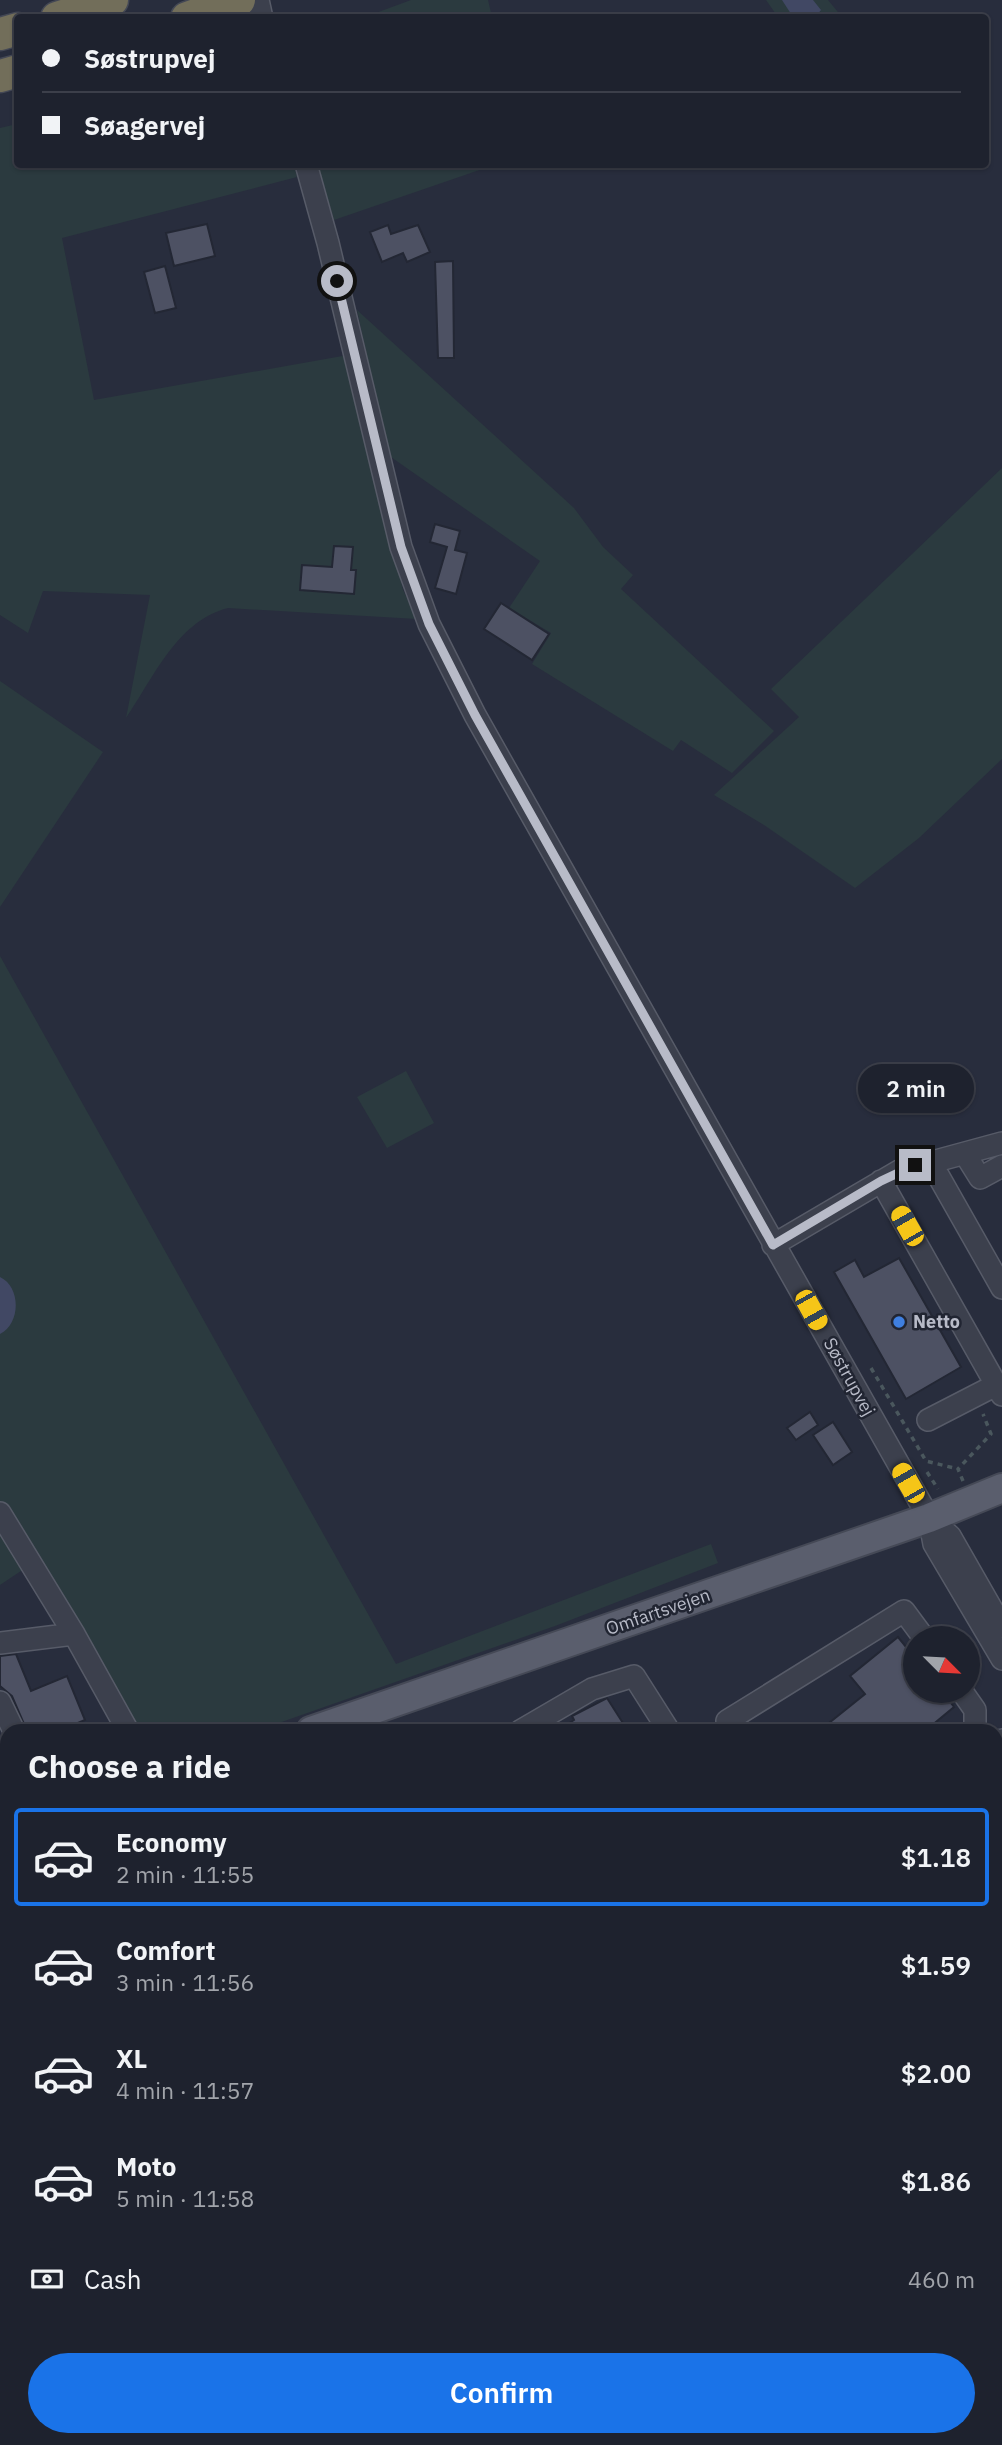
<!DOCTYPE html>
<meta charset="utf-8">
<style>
:root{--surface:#1e222e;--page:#2b2f3a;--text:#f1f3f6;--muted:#a1a4aa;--line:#3c3f4a;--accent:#1a73e8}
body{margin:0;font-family:"IBM Plex Sans",sans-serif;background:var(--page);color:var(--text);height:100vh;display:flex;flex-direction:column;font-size:26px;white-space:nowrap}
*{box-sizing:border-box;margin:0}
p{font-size:23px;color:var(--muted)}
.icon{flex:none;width:38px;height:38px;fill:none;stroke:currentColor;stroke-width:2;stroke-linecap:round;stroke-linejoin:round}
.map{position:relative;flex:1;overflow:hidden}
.drawer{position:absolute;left:0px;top:1724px;width:1003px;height:723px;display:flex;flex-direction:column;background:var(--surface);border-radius:21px 21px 0 0;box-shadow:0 2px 5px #0004,0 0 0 2px var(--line)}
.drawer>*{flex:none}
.top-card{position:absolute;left:14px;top:14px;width:975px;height:154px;border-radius:7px;box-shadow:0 2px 5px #0004,0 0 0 2px var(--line);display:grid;align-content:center;height:154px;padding:0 28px;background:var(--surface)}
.needle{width:46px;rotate:114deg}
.tools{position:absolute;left:903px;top:1626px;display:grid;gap:14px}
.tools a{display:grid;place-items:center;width:77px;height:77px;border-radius:50%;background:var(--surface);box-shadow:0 2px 5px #0004,0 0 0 2px var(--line);font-size:35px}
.end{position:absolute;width:32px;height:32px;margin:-16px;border:9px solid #b8bbc8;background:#111;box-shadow:0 0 0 4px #111}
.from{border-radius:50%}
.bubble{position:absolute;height:49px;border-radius:24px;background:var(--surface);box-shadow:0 2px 5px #0004,0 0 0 2px var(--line);font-size:23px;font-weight:600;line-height:49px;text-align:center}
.car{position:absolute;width:21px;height:42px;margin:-21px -10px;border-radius:9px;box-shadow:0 0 5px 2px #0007;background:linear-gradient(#f5c518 24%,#345 0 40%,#f5c518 0 76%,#345 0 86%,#f5c518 0)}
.top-card b{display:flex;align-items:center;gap:24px;height:66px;font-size:26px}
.top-card b+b{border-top:2px solid var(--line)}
.top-card i{width:18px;height:18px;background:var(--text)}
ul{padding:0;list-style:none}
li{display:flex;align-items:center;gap:21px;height:98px;margin:0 14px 10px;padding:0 14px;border:4px solid transparent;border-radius:7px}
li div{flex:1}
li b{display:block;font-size:26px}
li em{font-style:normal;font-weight:600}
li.on{border-color:var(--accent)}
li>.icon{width:63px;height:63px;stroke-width:1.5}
h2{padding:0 28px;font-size:32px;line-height:84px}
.pay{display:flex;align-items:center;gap:18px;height:77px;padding:0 28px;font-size:26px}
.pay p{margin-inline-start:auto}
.button{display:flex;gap:14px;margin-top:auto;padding:14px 28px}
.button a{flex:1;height:80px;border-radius:42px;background:var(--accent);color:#fff;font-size:28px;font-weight:600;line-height:80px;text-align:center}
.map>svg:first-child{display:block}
.green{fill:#2b3a3f}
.water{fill:#414864}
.building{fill:#4d5163;stroke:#232734;stroke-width:2}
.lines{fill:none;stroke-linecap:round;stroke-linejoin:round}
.minor-casing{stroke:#575b68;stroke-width:24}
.major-casing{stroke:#454956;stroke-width:32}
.highway-casing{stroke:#444855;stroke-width:35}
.path{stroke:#4a575d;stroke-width:3.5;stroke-dasharray:5 5;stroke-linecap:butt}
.minor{stroke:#3c404d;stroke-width:21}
.major{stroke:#5a5e6d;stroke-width:28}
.highway{stroke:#726e5a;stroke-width:32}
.route{stroke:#b8bbc8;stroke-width:9}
.shop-dot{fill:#3f7fe0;stroke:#212532;stroke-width:2.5}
.labels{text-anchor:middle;stroke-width:5;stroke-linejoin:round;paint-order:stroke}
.poi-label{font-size:18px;font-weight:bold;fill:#b8bbc8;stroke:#212532;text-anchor:start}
.street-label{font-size:18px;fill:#b8bbc8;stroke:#212532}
</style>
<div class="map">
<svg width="1002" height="2445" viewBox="0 0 1002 2445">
<rect width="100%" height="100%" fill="#282d3d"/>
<path class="green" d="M411,0H488L492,17H365Z
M766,0H828L842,17H778Z
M17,124L18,164L294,165L297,177L62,238L94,400L348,355L403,590L417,619L228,608C177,621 154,677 126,718L150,595L43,591L28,633L0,615V128Z
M317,165V164L494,165L334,220Z
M357,310L574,508L603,547L633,575L621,589L774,731L732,773L681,740L673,751L532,664L551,633L509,608L540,561L388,455Z
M1002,468V759L919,838L855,888L764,825L714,795L799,717L771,689Z
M0,681L103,752L0,907Z
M0,956L396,1664L711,1544L718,1563L555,1626L256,1731H139L99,1655L0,1502Z
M406,1071L434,1123L387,1148L357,1097Z
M0,1529L24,1569L0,1585Z
M1002,1937V2000L996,2002V1939Z
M0,2046L7,2053V2440H683L686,2445H0Z"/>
<path class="water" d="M782,0H813L821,10L815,17H793Z
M0,1277C21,1287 21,1323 0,1334Z
M1002,2000V2204L996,2208V2002Z"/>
<path class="building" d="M207,224L215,256L174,266L166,233Z
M388,225L391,234L418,225L430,252L407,262L403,253L382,262L370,232Z
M453,261L454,358H438L435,262Z
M165,266L176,308L155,313L144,272Z
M435,524L460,531L455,550L467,553L456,594L435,588L447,547L430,542Z
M334,546L353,547L351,570H356L354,594L300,590L302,565L332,567Z
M501,603L549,634L532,660L484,629Z
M899,1258L961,1367L906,1399L834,1272L855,1260L864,1277Z
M810,1412L818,1425L796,1440L787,1428Z
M833,1422L852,1452L833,1465L813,1435Z
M898,1637L915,1658V1690H941L954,1707L925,1731H819L865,1694L850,1676Z
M16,1654L31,1691L67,1676L85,1720L68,1727L69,1731H27L12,1696L0,1686V1656Z
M607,1698L628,1731H557L574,1720L572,1716Z"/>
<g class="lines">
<g class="minor-casing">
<path id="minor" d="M258,0L262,18
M306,164L328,243L401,547L429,624L475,715L929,1518L934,1544L1002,1659
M965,1154L980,1178L1002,1166
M930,1161L1002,1288
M881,1181L1002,1395
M773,1245L899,1171L1002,1143
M928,1420L996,1385
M0,1513L74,1634L128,1731
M929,1518L950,1536L1002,1627
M0,1643L74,1634
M961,1690L975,1710V1731
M0,1702L14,1731
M727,1721L904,1611L924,1638
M520,1731L592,1689L634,1676L669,1731
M996,1745L1002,1740
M0,1871L7,1885
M996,1930L1002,1928
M0,1993L7,1992
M996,2397L1002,2393
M800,2440L804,2445"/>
</g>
<g class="major-casing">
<path id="major" d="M311,1731L929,1518L1002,1488
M0,1839L7,1836"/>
</g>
<g class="highway-casing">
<path id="highway" d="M57,18L112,0
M187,18L239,0
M0,34L18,29
M0,76L18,71"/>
</g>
<path class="path" d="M871,1368L926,1461L958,1469
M927,1472L938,1489
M963,1481L958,1469L991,1434L983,1414
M0,2248L7,2245
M599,2440L603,2445
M323,2445L331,2440
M412,2445V2440"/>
<use href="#minor" class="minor"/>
<use href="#major" class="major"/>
<use href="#highway" class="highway"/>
</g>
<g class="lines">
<path class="route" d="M337,281L401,547L429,624L475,715L773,1245L881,1181L915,1165"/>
</g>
<circle class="shop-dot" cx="899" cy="1322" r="7"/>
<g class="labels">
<g class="poi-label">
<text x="913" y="1328">Netto</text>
</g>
<g class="street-label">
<text transform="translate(849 1377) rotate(61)" y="6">Søstrupvej</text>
<text transform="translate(658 1612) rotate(-19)" y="6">Omfartsvejen</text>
</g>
</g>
</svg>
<div class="tools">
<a><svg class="needle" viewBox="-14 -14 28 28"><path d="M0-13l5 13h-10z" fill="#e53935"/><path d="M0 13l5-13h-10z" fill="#a1a4aa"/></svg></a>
</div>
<i class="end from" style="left:337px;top:281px"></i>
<i class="end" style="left:915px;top:1165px"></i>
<div class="bubble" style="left:858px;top:1064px;width:116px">2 min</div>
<i class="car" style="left:907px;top:1226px;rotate:330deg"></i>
<i class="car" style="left:811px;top:1310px;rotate:151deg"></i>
<i class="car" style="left:908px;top:1483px;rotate:330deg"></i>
<div class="top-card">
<b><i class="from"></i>Søstrupvej</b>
<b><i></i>Søagervej</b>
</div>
<section class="drawer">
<h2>Choose a ride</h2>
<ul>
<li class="on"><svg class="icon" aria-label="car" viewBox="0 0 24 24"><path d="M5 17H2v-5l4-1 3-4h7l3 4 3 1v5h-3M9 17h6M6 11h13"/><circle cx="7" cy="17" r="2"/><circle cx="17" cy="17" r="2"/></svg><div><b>Economy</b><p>2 min · 11:55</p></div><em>$1.18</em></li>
<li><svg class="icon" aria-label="car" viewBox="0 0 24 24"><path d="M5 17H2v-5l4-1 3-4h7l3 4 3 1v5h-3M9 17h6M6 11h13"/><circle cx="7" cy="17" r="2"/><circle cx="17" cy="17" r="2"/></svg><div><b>Comfort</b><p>3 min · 11:56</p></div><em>$1.59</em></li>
<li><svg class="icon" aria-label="car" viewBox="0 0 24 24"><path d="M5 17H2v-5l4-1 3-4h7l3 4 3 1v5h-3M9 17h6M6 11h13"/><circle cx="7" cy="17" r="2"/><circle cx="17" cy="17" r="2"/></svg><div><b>XL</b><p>4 min · 11:57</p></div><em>$2.00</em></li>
<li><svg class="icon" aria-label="car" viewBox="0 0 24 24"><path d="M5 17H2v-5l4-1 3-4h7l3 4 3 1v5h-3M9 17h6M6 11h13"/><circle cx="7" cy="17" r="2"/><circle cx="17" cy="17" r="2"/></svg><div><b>Moto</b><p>5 min · 11:58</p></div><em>$1.86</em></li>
</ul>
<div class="pay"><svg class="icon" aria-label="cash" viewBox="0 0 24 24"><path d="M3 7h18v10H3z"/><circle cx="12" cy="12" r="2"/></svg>Cash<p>460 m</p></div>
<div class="button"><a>Confirm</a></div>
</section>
</div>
